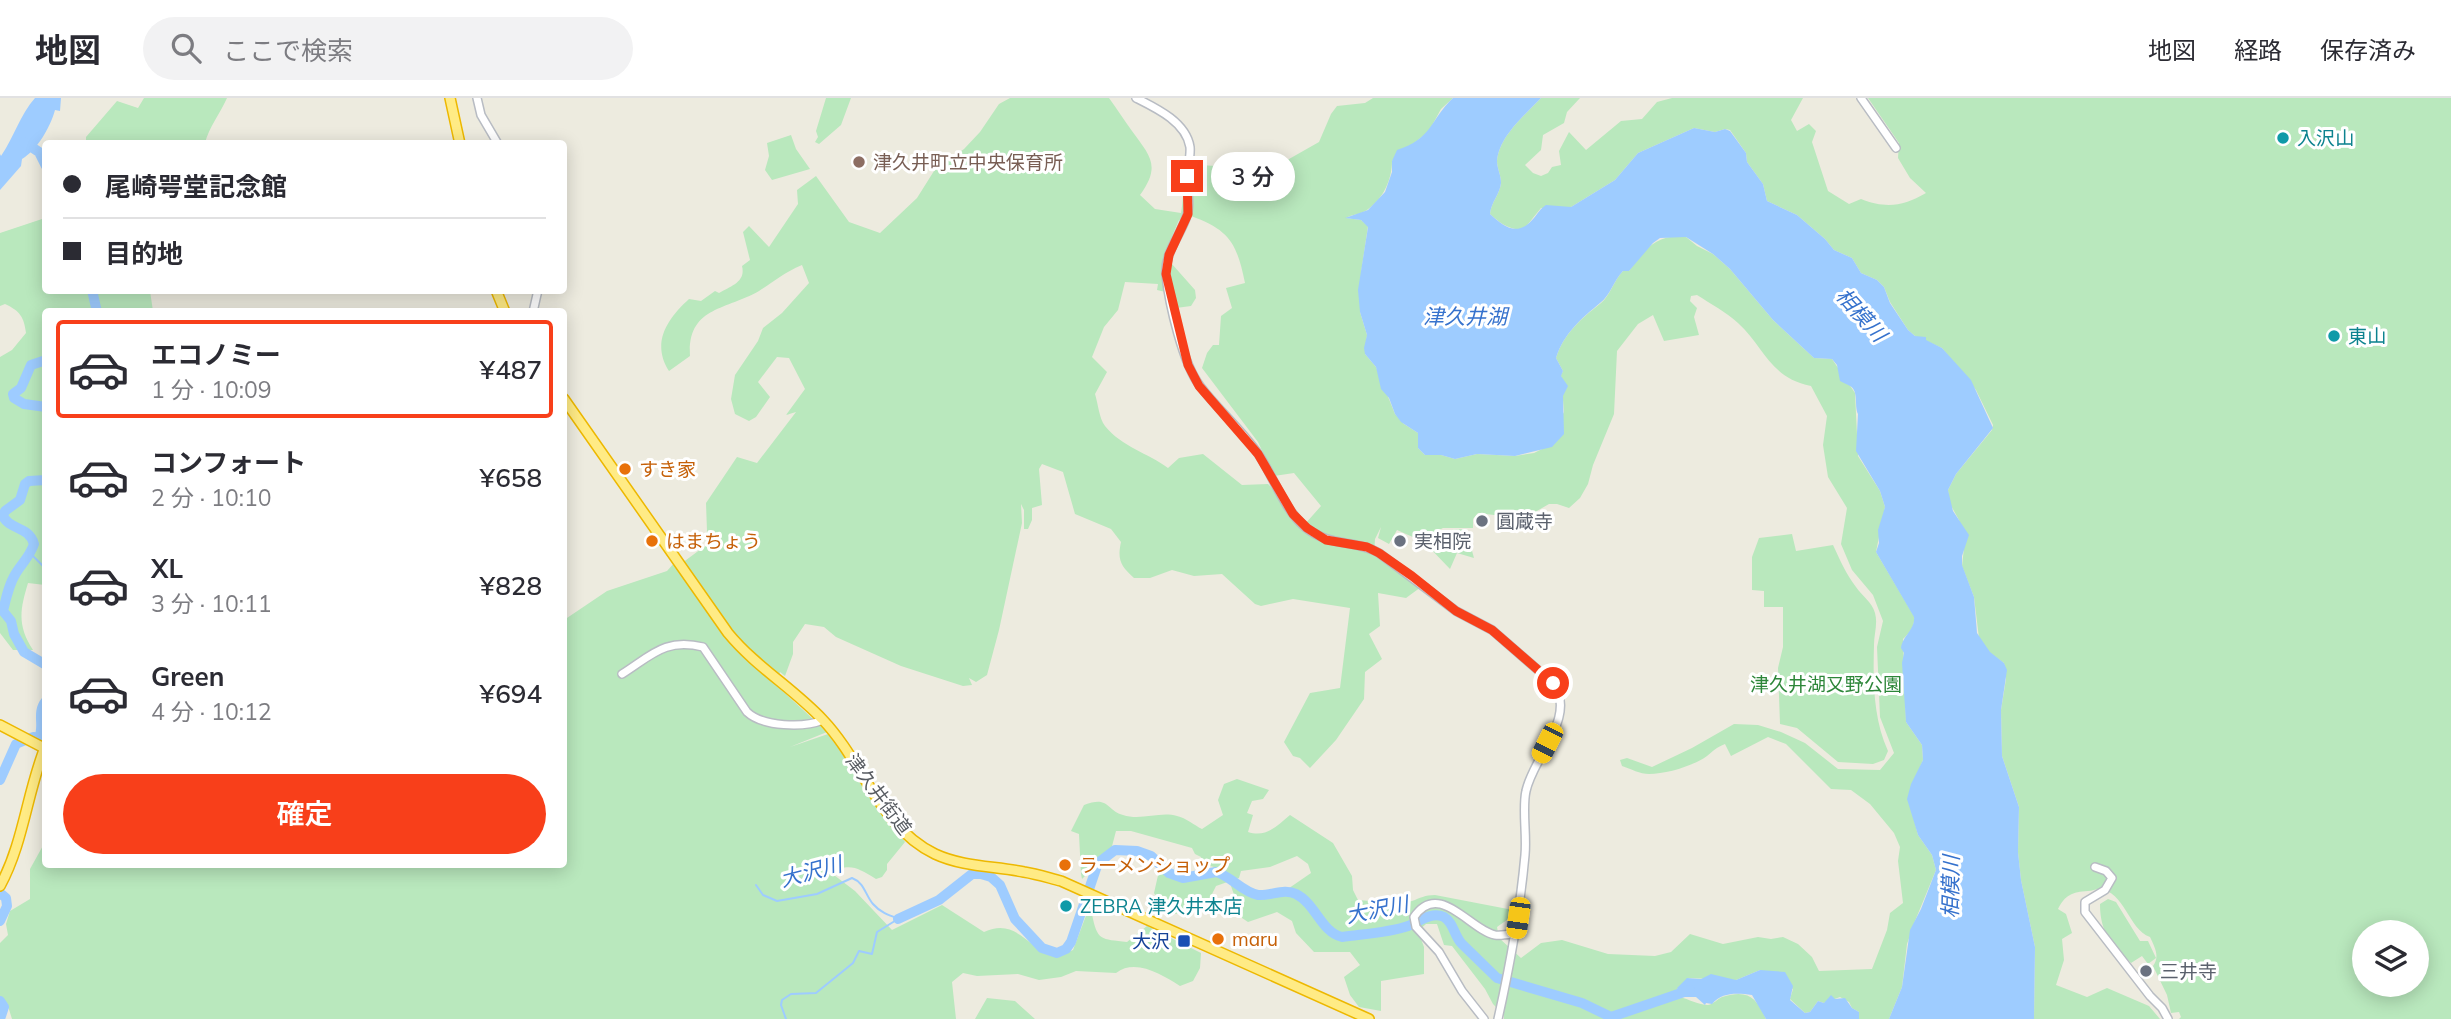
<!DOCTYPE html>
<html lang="ja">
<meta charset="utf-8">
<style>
:root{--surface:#fff;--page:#f2f2f3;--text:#2b2b33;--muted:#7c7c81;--line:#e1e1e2;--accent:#f83f1a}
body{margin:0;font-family:Mulish,"Noto Sans JP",sans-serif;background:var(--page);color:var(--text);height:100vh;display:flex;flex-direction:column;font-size:26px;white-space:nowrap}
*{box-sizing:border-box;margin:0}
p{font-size:23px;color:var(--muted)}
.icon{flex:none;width:38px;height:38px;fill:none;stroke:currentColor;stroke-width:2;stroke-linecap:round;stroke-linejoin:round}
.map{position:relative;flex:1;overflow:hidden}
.details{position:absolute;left:42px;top:210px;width:525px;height:560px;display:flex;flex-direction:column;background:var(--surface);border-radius:7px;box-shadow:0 4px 18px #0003}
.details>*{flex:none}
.hud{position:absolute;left:42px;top:42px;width:525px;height:154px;border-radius:7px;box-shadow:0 4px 18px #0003;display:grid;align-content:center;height:154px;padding:0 21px;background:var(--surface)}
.tools{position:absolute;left:2352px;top:822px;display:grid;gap:14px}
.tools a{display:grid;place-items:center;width:77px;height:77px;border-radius:50%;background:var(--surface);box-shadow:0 4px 18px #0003;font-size:35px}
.end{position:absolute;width:32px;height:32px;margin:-16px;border:9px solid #f83f1a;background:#fff;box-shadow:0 0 0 4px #fff}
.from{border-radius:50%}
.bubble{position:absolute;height:49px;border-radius:24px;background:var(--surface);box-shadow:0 4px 18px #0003;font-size:23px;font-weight:600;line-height:49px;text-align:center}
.car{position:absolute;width:21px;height:42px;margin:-21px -10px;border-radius:9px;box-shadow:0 0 5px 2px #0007;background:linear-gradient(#f5c518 24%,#345 0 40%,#f5c518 0 76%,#345 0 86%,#f5c518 0)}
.hud b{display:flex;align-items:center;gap:24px;height:66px;font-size:26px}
.hud b+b{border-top:2px solid var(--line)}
.hud i{width:18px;height:18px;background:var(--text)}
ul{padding:12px 0 0;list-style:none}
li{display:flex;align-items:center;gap:21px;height:98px;margin:0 14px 10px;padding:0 7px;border:4px solid transparent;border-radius:7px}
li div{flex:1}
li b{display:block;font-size:26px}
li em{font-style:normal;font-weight:600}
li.active{border-color:var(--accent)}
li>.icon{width:63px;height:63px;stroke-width:1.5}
.primary-button{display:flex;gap:14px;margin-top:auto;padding:14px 21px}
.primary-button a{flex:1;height:80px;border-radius:42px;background:var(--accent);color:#fff;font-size:28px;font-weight:600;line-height:80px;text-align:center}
header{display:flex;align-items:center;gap:42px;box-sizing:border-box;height:98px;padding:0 35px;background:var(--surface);border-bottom:2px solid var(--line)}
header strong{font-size:33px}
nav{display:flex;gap:38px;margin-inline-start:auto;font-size:24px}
.search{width:490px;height:63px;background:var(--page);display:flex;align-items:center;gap:18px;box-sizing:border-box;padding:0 24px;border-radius:38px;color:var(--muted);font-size:26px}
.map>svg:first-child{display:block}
.green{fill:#b9e8bd;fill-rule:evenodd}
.water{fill:#9eccff}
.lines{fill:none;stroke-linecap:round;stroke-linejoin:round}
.stream{stroke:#9eccff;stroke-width:2}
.river{stroke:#9eccff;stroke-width:10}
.secondary-casing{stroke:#b8bcc3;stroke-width:10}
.highway-casing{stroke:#edb800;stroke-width:12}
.secondary{stroke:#fff;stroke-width:7}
.highway{stroke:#ffeb85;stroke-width:9}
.route{stroke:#f83f1a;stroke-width:9}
.culture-dot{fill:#0f9aa8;stroke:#fff;stroke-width:2.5}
.education-dot{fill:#8d6e63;stroke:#fff;stroke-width:2.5}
.food-dot{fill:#e8710a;stroke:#fff;stroke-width:2.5}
.worship-dot{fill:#6b7280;stroke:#fff;stroke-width:2.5}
.transit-dot{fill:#1a4fb4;stroke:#fff;stroke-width:2.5}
.labels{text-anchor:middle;stroke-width:6;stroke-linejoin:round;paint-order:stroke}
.culture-label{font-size:19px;fill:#0d838f;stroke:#fff;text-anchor:start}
.education-label{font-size:19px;fill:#785e54;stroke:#fff;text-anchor:start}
.food-label{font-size:19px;fill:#c56008;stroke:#fff;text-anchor:start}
.worship-label{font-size:19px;fill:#5b616d;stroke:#fff;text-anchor:start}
.park-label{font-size:19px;fill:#2d8639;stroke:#fff}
.street-label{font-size:19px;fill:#585c62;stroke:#fff}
.transit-label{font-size:19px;fill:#164399;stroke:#fff;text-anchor:end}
.water-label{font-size:21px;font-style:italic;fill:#3672cd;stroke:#fff}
</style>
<header>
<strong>地図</strong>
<div class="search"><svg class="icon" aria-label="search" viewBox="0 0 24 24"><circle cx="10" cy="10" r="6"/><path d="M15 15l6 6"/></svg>ここで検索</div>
<nav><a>地図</a><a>経路</a><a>保存済み</a></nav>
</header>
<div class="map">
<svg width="2451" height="921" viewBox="0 0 2451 921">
<rect width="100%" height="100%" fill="#edebdf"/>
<path class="green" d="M144,0H227C220,16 209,29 205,45H86V39L117,3L138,10Z
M826,0H851L841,27L819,46L815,44L818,39L816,33Z
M1010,0H1109C1117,11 1124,22 1132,33C1149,57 1162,67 1140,97L1155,111L1181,115C1185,97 1180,74 1200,67L1262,71L1282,65L1319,44L1331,16L1337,8L1365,5L1373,0H1453L1441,11L1429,33L1392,63C1392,82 1383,101 1367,112C1360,117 1352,116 1346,120L1361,122L1368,128L1361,175L1360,214L1367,237L1365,256L1376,269L1395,316L1404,326L1418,335V350L1425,357H1441L1455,361L1477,356L1515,358L1534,355L1546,349L1564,314L1561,277L1563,273L1556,260C1564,235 1581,221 1601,205C1610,198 1614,182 1623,173H1629C1646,150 1656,136 1686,139L1697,148L1713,156L1730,171L1773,222L1814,260L1832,261L1855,295L1858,358L1880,393L1885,409L1876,454L1914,518C1915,529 1910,534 1903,541L1906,624L1922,647L1923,662L1908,699L1918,737L1932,757L1936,772L1915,823L1907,846L1902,889L1889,921H1859V914L1852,910L1849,904L1840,899L1824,905L1818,903L1810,914L1805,915L1790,901L1793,891L1760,872L1736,882L1688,880L1677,891L1680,899C1688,901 1699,907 1708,907C1714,906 1717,901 1722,899C1748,891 1756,899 1766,921H1504V917L1493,906L1485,891L1452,848L1444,847L1437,826H1426L1418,833L1424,849V876L1381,883V913L1359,909L1350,897L1344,879L1360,867L1350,854H1314L1296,835L1292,823L1277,814L1248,824L1242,820L1231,788L1242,785L1258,799L1279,797L1311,775L1308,766L1297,758L1270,769L1241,773L1239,780L1216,788L1210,800L1176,816L1162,809L1154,795L1159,773L1183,783L1206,780L1214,769L1203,766L1201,759L1195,756L1192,750L1131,733H1116L1111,752L1082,781L1081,776L1079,736L1071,733L1084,707C1109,697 1106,712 1123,717C1141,723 1160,713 1177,718C1186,720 1194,727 1202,731L1223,717L1218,702L1224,686L1237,681L1269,692L1263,701L1252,703L1247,715L1253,717L1248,734C1266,740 1277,728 1290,717L1333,745L1352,778L1353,792L1358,802C1375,803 1395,807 1412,803C1420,800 1425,797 1435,797L1513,812L1511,819L1497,829L1499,840L1521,860L1541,845L1562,842L1608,856L1655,858L1671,854L1690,836L1723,846L1758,839L1771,841L1783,839L1798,846L1812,859L1819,873L1872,871L1887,832L1890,815L1903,805L1898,763L1900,749L1894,735L1870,706L1851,692L1831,691L1786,646L1768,639L1731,658L1725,646C1717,649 1713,653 1707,658C1693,668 1666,676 1649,676C1640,676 1631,671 1622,668L1620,662L1627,660L1652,669L1692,650L1734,626L1758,627L1781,634L1805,645L1838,671L1880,672L1894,655L1880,619L1877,549L1883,523L1873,497L1852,472L1841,446L1847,410L1828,379L1823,347L1827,318L1811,288C1770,280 1765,250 1738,225C1726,214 1711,206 1697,197L1691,198L1690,203L1697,210L1694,219L1699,237L1664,243L1653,217L1638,226L1617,253L1614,316L1593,367L1588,386L1580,400L1569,410L1557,406H1549L1530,417L1516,416L1510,419L1478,415L1473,421V430H1443L1437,433L1466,431L1474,460L1457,455L1450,471L1424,444L1397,432L1389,446L1378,440L1381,429L1375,441L1374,456L1421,489L1406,500L1378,495L1380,528L1369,536L1382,561L1365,574L1364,601L1336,642L1310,670L1300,660L1293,658L1284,644L1310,595L1340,590L1350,510L1293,501L1261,508L1255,506L1222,476L1194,478L1172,472L1150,480H1134C1121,468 1117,462 1121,444L1111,431L1075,416L1063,374L1042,366L1039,371L1042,407L1032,410V422L1028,431H1024V412L1021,406L1022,425L999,532L987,577L976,584L969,580L972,587L963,588L901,568L836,539L824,529L805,526L793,544V556L785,578L780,574L775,586L827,634L790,649L828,636L905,744L887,766V772L882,779L876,781C857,770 852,765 830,774L855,793L892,832L942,807L984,834C1019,818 1029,856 1056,856C1062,857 1067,854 1073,852L1087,815L1092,816C1097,843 1101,841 1127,844L1147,828L1201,855L1200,870L1193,883L1180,888C1162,877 1136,860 1116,875L1076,873L1061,879L1039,882L1018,876L977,878L963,875L952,884L956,921H12L7,905L0,900V845L8,837L6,826L10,813L30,801V771L45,744L46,766H564V522L607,493L667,473L675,464L678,468L705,448L707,433L706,405L737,359L757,365L796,314L786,317L805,291L789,260L777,259L758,284L770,299L756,319L749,323L735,316L731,301L735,277L758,243L763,230L782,215L809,185L802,167C783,175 775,183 759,193C726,212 687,209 690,258L669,273C651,245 667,221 689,201L701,203L715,193L719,195C731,188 746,184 742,168L750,162L743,134L749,128L769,149L798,106L797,92L816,78L849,124L880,135L917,100L934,73L964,51L980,34L999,6ZM1191,118C1230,132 1237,146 1245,185L1226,190L1232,210L1221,218L1219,247H1213L1207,255L1202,270L1258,344L1274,378L1294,375L1321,408L1305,426L1298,428L1275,393L1268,386L1242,387L1203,356L1179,360L1168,370C1148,355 1122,349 1105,328C1099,320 1098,305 1095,296L1107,274L1092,259L1104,229L1118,212L1125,184L1158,186L1157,192L1174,196L1176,210L1191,208L1196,200L1195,192L1164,157L1179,122Z
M1541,0H1580L1567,14L1564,25L1543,37L1541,52L1525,67L1533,75L1541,78L1548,75L1552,69L1561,67L1559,53L1569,34L1586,52L1621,23L1642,21L1657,4L1672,0H1803L1791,22L1797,33L1809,26L1816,33L1812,44L1828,93L1849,106L1861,101C1887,111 1903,108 1926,95L1910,80L1898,60L1899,45L1868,0H2451V921H2179L2181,919L2179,914L2171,915L2167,897L2153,868C2160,858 2155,850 2150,839C2128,831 2125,793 2099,791C2096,791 2092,793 2088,793C2072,794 2065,797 2058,811L2066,816L2072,835L2062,841L2064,862L2056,887L2087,899L2107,890L2149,908L2160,921H2034L2035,849L2021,782L2018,754L2019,709L2002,658L2001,612L2006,581L2004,565L1990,555L1979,540L1974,499L1962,468L1964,450L1959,422L1949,404L1948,392L1956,376L1992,332L1993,327L1976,292L1942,250L1915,238L1908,232L1890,204L1884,189L1877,182L1861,175L1852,160L1834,152L1825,141L1797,117L1767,103L1763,86L1747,64L1746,55L1730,32L1725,31L1715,34L1694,30L1638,55L1615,82L1571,109L1541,110L1524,131C1510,133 1500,125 1490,116C1491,104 1500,96 1501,85C1501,77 1497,70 1497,63C1499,38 1525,17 1541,0ZM2364,835H2417V887H2364Z
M791,37L796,51L810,71L772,82L765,72L769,58L767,45Z
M45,120L46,192L150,193L153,213L46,214L45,487L28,485C20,512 17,527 33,552H13L0,535V259L12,252L26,235C24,219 20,213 5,206L0,208V135Z
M1792,436L1796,453L1833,447C1840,462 1846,476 1856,489C1862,498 1872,504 1875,515C1878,526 1874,536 1874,547C1873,583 1873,620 1888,653L1884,662L1873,666L1838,664L1797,630L1780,626L1778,570L1783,549V509H1764V493L1752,492V459L1759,440Z
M2108,801L2116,804L2140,843H2148L2156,860L2148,866L2142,858L2131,865C2112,845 2100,836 2100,806Z
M987,900L1015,903L1035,921H975Z"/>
<path class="water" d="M35,0H61L60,13L55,12C50,30 37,52 22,61L21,68L0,92V56L1,58C14,39 20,17 35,0Z
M1453,0H1541C1525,17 1499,38 1497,63C1497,70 1501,77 1501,85C1500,96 1491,104 1490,116C1505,130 1518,139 1534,120C1538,115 1540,111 1546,107L1571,109L1615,82L1638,55L1694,30L1715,34L1725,31L1730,33L1746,55L1747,64L1763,86L1767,103L1797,117L1825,141L1834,152L1852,160L1861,175L1877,182L1884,189L1890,205L1908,232L1915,238L1926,239V242L1942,250L1971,282L1993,330L1956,376L1948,392L1953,413L1969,437L1962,458V467L1974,499L1977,535L1990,554L2004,565L2007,572L2001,612L2002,658L2019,709L2018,754L2021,782L2035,849L2034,921H1889L1902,889L1910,832L1921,811L1936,772L1932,757L1918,737L1907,701L1911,686L1923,662L1922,647L1906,624L1902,565L1904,555L1901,550C1903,537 1915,532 1914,519L1876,454L1879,445L1878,432L1885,409L1880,393L1856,353L1858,316C1854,308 1859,293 1850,288C1847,286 1843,285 1840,283L1837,267L1832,261L1814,260L1773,222L1730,171L1713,156L1686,139L1660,140L1653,145L1629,173H1623C1614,182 1610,198 1600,205C1581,221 1564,235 1556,260L1563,273L1561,278L1568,288L1563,298L1564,336L1552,349L1515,358L1477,356L1455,361L1441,357H1425L1418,350V335L1401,324L1395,316L1389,300L1381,291L1376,269L1365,256L1364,250L1367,237L1360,214L1358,192L1368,129L1361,122L1345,120L1368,112L1385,94L1392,74V63L1397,52C1432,41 1430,22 1453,0Z
M1760,872L1785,874L1793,888L1790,902L1805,915L1810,914L1818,903L1824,905L1831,897L1835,901L1845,900L1852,910L1859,914V921H1766L1752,897C1737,895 1722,894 1712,906L1706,905L1705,907L1696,899H1680L1677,890L1687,880L1701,881L1711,876L1736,882Z"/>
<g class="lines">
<path class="stream" d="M31,456L46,471
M756,787L763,797L777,803L817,796L852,780C865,785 865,797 873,806C880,814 888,817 897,820
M786,921L781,907L782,902L791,896L816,895L853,865L859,853L872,856L877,834L898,821"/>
<path class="river" d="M24,44L39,54L46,68
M92,192L97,214
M46,262L31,267L21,290L13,296L14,300L24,306L46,309
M46,382L29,383L25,386L20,402L5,413L3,418C9,432 29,428 34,446C30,458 23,464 16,475C9,486 6,500 3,513L11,523L14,536L24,554L46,567
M0,682L16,646L33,639L39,640C45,627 36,615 46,603
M0,795L6,800L7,808L0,823
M898,821L939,802L972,776H981L991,779L1000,787L1015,821L1042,850L1057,855L1066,851L1071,844L1098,765L1115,752L1137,753L1151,758L1169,775L1183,780L1216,774C1231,778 1242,794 1258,797C1271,798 1284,790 1296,796C1316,806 1321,834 1342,839C1363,836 1388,835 1408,828C1419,824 1431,813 1444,819C1454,825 1454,838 1462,846L1497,880L1582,905L1611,919L1690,892
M0,903L4,909L0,921"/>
<g class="secondary-casing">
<path id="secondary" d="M477,0L481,17L498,46
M1136,0C1156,10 1186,24 1190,49C1191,59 1187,70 1187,80C1187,93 1191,106 1187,117C1181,137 1164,155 1166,177C1169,206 1183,266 1200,288C1218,312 1242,332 1259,357C1274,380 1284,411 1305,429C1331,450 1354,441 1379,455L1456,513L1492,532L1553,585C1578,618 1533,659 1526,693C1522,710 1527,737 1525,757C1520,813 1510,867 1498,921
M1861,0L1896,50
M533,214L538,192
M622,576C652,557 665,540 703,549L747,614C763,629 804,630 823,622
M2095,769L2106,773L2112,780L2105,792L2085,804V814L2150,898L2162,910L2168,921
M1484,921L1462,893L1439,854L1416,829L1414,819C1439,782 1470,832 1495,837C1502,838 1510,836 1517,835"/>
</g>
<g class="highway-casing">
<path id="highway" d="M450,0L460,46
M496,192L505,214
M564,301L728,535C756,569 793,590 823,622C863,664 880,730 935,756C963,769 994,768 1024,774C1037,776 1049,780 1061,783L1369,921
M0,627L44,650
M0,788C24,744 27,693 46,647"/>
</g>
<use href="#secondary" class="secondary"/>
<use href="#highway" class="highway"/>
</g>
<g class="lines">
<path class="route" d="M1187,78L1188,116L1169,157L1166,176L1188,267L1199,288L1258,356L1293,416L1307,430L1326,442L1367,449L1379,455L1412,478L1456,513L1492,532L1553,585"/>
</g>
<g class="culture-dot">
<circle cx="2283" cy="40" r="7"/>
<circle cx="2334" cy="238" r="7"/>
<circle cx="1066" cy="808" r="7"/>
</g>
<circle class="education-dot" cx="859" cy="64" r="7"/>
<g class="food-dot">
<circle cx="625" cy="371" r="7"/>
<circle cx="652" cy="443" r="7"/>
<circle cx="1065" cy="767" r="7"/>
<circle cx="1218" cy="841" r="7"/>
</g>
<g class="worship-dot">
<circle cx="1482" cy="423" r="7"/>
<circle cx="1400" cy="443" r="7"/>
<circle cx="2146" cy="873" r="7"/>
</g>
<rect class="transit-dot" x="1177" y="836" width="14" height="14" rx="3.5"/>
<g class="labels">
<g class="culture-label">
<text x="2297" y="47">入沢山</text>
<text x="2348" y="245">東山</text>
<text x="1080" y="815">ZEBRA 津久井本店</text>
</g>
<g class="education-label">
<text x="873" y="71">津久井町立中央保育所</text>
</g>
<g class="food-label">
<text x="639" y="378">すき家</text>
<text x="666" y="450">はまちょう</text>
<text x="1079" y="774">ラーメンショップ</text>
<text x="1232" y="848">maru</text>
</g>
<g class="worship-label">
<text x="1496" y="430">圓蔵寺</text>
<text x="1414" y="450">実相院</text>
<text x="2160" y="880">三井寺</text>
</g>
<g class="park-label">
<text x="1826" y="593">津久井湖又野公園</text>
</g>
<g class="street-label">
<text transform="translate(879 696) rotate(53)" y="7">津久井街道</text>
</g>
<g class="transit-label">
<text x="1170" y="850">大沢</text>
</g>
<g class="water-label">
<text transform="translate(1861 217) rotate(48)" y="7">相模川</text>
<text x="1465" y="226">津久井湖</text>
<text transform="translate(811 774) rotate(-15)" y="7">大沢川</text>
<text transform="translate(1951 789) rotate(-89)" y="7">相模川</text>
<text transform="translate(1377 812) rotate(-11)" y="7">大沢川</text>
</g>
</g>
</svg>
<div class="tools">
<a><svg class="icon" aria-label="layers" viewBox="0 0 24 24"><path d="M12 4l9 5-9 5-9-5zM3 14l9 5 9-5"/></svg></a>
</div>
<i class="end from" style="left:1553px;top:585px"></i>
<i class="end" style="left:1187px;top:78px"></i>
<div class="bubble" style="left:1211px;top:54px;width:84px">3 分</div>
<i class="car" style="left:1547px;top:645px;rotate:207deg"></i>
<i class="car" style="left:1518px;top:820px;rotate:188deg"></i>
<div class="hud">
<b><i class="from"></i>尾崎咢堂記念館</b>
<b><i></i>目的地</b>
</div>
<section class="details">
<ul>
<li class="active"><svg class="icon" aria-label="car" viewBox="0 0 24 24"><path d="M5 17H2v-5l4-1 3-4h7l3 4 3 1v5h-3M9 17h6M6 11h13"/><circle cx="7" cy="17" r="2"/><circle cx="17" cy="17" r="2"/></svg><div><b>エコノミー</b><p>1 分 · 10:09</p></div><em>¥487</em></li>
<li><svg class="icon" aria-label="car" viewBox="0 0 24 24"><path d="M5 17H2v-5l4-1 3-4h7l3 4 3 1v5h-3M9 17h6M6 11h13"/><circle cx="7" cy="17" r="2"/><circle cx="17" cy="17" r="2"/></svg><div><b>コンフォート</b><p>2 分 · 10:10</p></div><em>¥658</em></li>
<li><svg class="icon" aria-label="car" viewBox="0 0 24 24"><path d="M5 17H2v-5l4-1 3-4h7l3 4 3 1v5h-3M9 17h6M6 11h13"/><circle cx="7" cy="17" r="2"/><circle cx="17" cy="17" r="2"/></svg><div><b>XL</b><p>3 分 · 10:11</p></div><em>¥828</em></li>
<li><svg class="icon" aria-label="car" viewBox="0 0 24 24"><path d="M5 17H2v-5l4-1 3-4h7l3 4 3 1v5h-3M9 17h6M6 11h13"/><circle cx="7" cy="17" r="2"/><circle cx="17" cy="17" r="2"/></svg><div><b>Green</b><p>4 分 · 10:12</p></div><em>¥694</em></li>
</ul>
<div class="primary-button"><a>確定</a></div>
</section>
</div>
